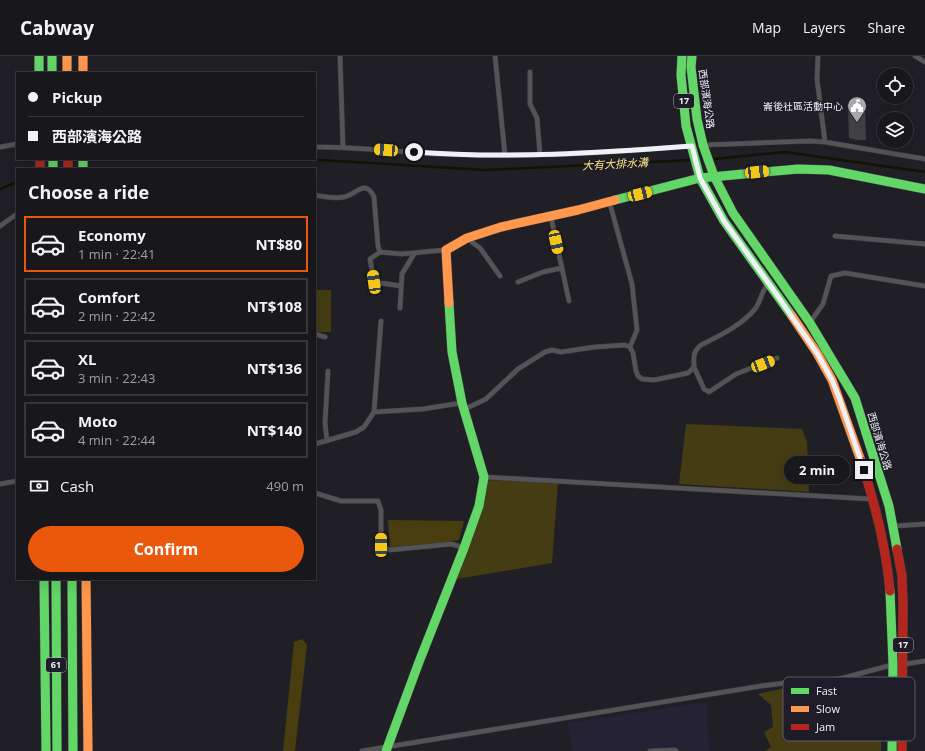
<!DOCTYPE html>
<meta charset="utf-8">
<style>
:root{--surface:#18171c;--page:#252429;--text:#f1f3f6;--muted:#9f9fa3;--line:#36363b;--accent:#ea580c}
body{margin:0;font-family:"Open Sans","Noto Sans TC",sans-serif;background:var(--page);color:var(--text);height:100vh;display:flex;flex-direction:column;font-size:15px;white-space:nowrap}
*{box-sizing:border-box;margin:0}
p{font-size:13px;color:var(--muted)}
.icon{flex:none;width:22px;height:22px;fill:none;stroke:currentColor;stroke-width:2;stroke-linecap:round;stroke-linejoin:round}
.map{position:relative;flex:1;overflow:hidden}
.details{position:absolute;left:16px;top:112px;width:300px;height:412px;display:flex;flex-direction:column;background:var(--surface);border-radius:0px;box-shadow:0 4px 16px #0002,0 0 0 1px var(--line)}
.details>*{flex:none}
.banner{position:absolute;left:16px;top:16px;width:300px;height:88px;border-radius:0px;box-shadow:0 4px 16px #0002,0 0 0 1px var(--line);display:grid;align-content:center;height:88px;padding:0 12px;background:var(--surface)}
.controls{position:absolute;left:877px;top:12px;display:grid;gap:8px}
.controls a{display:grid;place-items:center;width:36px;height:36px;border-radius:50%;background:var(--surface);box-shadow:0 4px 16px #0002,0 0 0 1px var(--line);font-size:20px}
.end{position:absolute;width:18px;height:18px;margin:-9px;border:5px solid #f0f0f8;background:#111;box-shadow:0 0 0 2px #111}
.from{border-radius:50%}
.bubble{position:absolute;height:28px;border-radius:14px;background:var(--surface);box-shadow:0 4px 16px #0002,0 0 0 1px var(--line);font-size:13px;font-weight:700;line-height:28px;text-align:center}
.car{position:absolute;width:12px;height:24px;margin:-12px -6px;border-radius:5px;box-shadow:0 0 3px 1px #0007;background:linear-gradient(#f5c518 24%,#345 0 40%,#f5c518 0 76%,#345 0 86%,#f5c518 0)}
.banner b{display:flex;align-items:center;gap:14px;height:38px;font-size:15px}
.banner b+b{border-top:1px solid var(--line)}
.banner i{width:10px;height:10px;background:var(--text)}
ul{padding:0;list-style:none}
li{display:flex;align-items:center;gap:12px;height:56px;margin:0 8px 6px;padding:0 4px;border:2px solid var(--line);border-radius:0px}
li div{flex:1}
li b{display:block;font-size:15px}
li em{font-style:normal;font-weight:700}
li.on{border-color:var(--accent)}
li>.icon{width:36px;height:36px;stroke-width:1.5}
h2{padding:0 12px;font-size:18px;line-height:48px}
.pay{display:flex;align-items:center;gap:10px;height:44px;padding:0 12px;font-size:15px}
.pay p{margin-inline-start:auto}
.cta{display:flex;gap:8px;margin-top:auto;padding:8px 12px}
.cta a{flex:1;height:46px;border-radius:24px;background:var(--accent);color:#fff;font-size:16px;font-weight:700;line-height:46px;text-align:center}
header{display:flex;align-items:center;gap:24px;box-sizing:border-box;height:56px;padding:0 20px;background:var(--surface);border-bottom:1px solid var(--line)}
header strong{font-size:19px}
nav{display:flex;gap:22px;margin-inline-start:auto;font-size:14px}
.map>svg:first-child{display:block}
.built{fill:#252333}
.green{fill:#443c13}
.forest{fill:#473d0f}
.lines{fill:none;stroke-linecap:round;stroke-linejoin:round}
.stream{stroke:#141003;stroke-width:2.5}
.building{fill:#403f43}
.lane-casing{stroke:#3a393d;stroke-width:5.5}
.fast-casing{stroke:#3a393d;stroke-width:10}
.slow-casing{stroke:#3a393d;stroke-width:10}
.jam-casing{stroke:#3a393d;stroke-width:10}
.lane{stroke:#545457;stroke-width:4.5}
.fast{stroke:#63d668;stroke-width:9}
.slow{stroke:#ff974d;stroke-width:9}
.jam{stroke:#b3261e;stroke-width:9}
.route{stroke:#f0f0f8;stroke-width:5}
.labels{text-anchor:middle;stroke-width:3;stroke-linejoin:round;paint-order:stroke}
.shield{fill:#1e1c28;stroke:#b1b0ba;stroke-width:1}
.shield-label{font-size:9px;font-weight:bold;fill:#f0f0f8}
.street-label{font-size:10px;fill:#f0f0f8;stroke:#1e1c28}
.poi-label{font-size:10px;fill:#f0f0f8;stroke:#1e1c28;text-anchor:end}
.water-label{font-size:11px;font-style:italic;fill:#fae483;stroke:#1e1c28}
.key{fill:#1e1c28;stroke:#5d5c66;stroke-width:1}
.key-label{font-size:11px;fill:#f0f0f8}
</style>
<header>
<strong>Cabway</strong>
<nav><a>Map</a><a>Layers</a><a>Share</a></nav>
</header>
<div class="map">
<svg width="925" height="695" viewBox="0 0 925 695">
<rect width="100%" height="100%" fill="#201f25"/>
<path class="built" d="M706,646L709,695H573L568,667Z"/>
<path class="green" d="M315,234H331V276H315Z
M686,368L802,373L807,386L809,436L679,428Z
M486,424L558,426L552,507L457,523Z
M794,630L811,634L813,655L883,632L881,695H765L771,691L764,676L773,671L771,649L758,638Z"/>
<path class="forest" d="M388,464L464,465L459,484L403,494L390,493Z
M302,583L307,589L295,695H283L294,586Z"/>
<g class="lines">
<path class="stream" d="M304,103L485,114L691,104
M714,103L785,96L925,116
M0,133L17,126"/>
</g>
<path class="building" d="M865,50L866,84H857L849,82L848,51Z"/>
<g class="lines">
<g class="lane-casing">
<path id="lane" d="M340,0L343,91
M495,0L505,99
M818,0L817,23L825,86
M915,0L925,6
M530,16V48L537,62L540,99
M704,89L810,85L825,86L925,103
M0,91L17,88
M315,91C358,91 400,96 443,98C525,102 607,97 689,90
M315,139C325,141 335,143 344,141C356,139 365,122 374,141L378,190L380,196L402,198L444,194
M610,148L632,228L637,274L630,291
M551,161L569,245
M0,170L17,158
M835,180L925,188
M469,184L480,192L500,220
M380,196L370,203L374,226L401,230
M518,226L543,216L562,212
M400,252L402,218L414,198
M811,265L823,248L831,220L845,217L925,230
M315,278L325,281
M694,311L704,333L709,336L736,318L777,302
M465,353L486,343L518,313L545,296L552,294L561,296L595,291L625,289L630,291L633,297L636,315L638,320L642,323L654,324L688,317L694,311C694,300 692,297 701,289C719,280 742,269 755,253C761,245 761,236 768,228
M374,356L381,265
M327,385L325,367L328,315
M315,388L356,376L364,371L374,356L423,353L461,347
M485,421L871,443
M0,428L17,425
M315,437L341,445H378L381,454V489L389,494L451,488L462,491
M895,470L925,468
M905,608L925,605
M362,695L761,630L801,625L824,627L892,609
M650,695L675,694L676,695"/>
</g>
<g class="fast-casing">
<path id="fast" d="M39,0V17
M52,0V17
M682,0L681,19L686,70L700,122L724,165L792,260
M692,0L691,11L697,63L703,89L714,120L733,157L810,267L855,342L889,450L897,493
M53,103V113
M83,103V113
M615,144L700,122L798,113L829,114L925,133
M44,523L46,695
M56,523L57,695
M72,523L73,695
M890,535L893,608L892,695
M386,695L419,606L464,492L479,450L484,421L462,347L452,296L449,247"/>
</g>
<g class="slow-casing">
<path id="slow" d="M67,0V17
M83,0V17
M449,247L446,194L467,182L501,171L578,154L615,144
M792,260L817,297L832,324L861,405
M86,523L88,695"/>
</g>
<g class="jam-casing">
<path id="jam" d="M40,103V113
M68,103V113
M861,405C875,447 886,491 890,535
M897,493L902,520L903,548L902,695"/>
</g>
<use href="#lane" class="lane"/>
<use href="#fast" class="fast"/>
<use href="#slow" class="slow"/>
<use href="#jam" class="jam"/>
</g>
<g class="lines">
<path class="route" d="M414,96C507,103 599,97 692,90L700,122L724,165L777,239L817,297L832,324L840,344L864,414"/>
</g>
<defs>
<g id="civic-pin" transform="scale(1)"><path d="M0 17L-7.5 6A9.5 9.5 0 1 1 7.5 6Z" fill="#a7a7ae" stroke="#1e1c28"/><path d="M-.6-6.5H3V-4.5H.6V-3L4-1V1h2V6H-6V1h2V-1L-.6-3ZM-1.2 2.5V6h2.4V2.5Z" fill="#fff"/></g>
</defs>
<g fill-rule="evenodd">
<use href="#civic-pin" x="857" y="50"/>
</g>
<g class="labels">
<g class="shield">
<rect x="674" y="38" width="20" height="14" rx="3"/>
<rect x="893" y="582" width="20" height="14" rx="3"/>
<rect x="46" y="602" width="20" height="14" rx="3"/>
</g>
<g class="shield-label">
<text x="684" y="48">17</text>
<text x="903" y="592">17</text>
<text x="56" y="612">61</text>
</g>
<g class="street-label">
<text transform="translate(707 43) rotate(82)" y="4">西部濱海公路</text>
<text transform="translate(880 385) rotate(73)" y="4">西部濱海公路</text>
</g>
<g class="poi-label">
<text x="843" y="54">崙後社區活動中心</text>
</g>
<g class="water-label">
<text transform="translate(615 108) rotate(-3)" y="4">大有大排水溝</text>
</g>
</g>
<rect x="783" y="621" width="132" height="64" rx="6" class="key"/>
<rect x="791" y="632" width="18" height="6" fill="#63d668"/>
<rect x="791" y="650" width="18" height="6" fill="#ff974d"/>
<rect x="791" y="668" width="18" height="6" fill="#b3261e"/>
<g class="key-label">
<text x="816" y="639">Fast</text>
<text x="816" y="657">Slow</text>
<text x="816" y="675">Jam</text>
</g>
</svg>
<div class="controls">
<a><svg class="icon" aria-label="locate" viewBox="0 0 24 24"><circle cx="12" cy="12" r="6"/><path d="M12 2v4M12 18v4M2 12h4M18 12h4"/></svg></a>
<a><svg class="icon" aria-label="layers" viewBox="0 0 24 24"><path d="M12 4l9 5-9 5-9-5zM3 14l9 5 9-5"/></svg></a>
</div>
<i class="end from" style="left:414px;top:96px"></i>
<i class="end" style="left:864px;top:414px"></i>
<div class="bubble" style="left:784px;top:400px;width:66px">2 min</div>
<i class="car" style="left:386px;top:94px;rotate:274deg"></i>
<i class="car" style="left:757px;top:116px;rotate:84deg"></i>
<i class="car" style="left:640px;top:138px;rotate:75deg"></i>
<i class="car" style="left:556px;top:186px;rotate:168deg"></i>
<i class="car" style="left:374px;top:226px;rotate:352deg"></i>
<i class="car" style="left:763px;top:308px;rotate:69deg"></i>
<i class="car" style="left:381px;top:489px;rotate:0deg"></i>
<div class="banner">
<b><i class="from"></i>Pickup</b>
<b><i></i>西部濱海公路</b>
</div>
<section class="details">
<h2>Choose a ride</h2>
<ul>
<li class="on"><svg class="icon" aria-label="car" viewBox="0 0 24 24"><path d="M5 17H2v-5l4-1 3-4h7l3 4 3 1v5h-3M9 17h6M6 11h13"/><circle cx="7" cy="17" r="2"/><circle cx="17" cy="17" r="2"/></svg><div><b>Economy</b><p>1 min · 22:41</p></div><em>NT$80</em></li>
<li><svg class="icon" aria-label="car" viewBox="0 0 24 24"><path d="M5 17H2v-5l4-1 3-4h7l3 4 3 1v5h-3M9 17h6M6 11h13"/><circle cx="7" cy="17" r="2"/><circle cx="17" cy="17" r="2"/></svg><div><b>Comfort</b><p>2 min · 22:42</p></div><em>NT$108</em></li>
<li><svg class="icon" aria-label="car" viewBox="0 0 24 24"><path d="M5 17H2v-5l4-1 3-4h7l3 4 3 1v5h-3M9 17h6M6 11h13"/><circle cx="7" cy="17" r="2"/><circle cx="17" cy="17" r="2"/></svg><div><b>XL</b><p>3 min · 22:43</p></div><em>NT$136</em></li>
<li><svg class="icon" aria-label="car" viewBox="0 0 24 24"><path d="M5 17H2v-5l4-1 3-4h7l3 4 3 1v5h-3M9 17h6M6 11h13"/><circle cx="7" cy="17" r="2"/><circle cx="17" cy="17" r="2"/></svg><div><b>Moto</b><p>4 min · 22:44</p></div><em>NT$140</em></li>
</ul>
<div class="pay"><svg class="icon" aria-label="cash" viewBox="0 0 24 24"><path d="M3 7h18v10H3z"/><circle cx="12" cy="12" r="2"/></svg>Cash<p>490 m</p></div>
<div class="cta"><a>Confirm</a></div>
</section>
</div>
